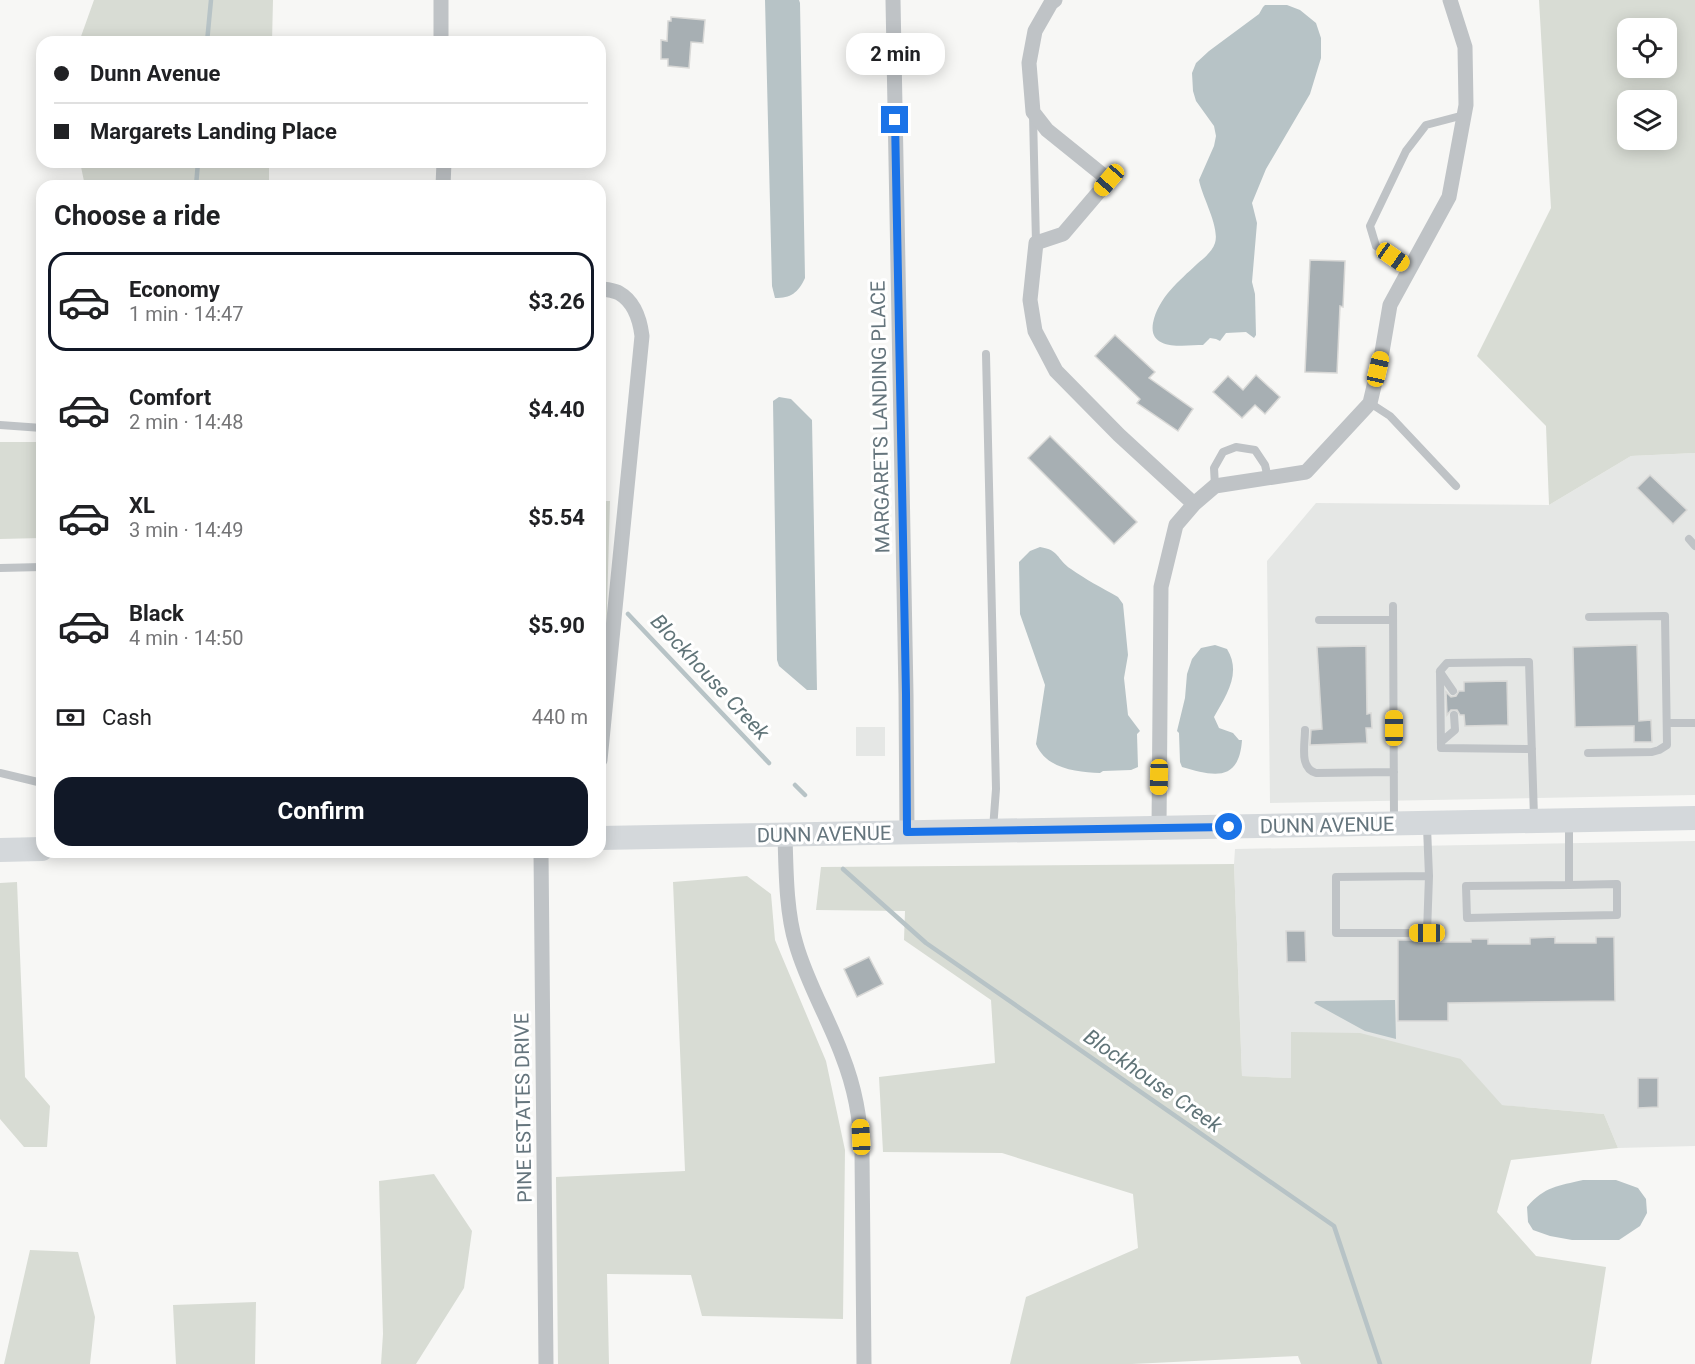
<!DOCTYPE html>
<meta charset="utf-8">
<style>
:root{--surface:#fff;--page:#f2f2f2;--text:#202124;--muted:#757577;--line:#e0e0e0;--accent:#111827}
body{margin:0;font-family:Roboto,sans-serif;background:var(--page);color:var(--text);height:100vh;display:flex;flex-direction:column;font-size:22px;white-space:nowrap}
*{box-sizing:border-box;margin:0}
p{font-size:20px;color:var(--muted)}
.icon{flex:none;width:33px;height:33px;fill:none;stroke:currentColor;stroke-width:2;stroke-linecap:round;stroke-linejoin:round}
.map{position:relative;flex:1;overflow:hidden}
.panel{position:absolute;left:36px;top:180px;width:570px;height:678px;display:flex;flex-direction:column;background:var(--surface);border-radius:18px;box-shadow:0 3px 15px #0003}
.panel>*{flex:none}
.banner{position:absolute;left:36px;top:36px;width:570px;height:132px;border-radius:18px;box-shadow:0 3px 15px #0003;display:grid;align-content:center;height:132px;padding:0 18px;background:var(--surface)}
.tools{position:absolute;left:1617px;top:18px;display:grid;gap:12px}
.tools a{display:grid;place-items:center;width:60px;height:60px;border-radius:12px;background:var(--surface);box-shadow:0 3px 15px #0003;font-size:30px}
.end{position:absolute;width:27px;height:27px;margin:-14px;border:8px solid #1a73e8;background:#fff;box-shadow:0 0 0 3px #fff}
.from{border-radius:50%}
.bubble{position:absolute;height:42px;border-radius:18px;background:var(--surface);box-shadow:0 3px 15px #0003;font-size:20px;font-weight:700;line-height:42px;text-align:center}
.car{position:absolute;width:18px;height:36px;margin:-18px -9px;border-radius:8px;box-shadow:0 0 4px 2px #0007;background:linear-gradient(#f5c518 24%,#345 0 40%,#f5c518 0 76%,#345 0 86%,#f5c518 0)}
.banner b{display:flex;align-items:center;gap:21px;height:57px;font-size:22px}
.banner b+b{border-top:2px solid var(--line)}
.banner i{width:15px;height:15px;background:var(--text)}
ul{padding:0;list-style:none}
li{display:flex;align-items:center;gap:18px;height:99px;margin:0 12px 9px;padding:0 6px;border:3px solid transparent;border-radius:18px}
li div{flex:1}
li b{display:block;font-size:22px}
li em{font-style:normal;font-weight:700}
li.active{border-color:var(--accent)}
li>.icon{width:54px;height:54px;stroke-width:1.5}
h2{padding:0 18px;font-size:27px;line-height:72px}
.pay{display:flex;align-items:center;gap:15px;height:66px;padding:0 18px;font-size:22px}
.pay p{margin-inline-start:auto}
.cta{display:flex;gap:12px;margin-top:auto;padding:12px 18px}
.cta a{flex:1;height:69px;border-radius:18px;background:var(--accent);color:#fff;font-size:24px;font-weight:700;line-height:69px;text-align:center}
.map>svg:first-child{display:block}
.built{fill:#e5e7e5}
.green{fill:#d8dcd4;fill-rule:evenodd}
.water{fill:#b7c3c6}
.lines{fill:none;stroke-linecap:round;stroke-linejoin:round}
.stream{stroke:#b7c3c6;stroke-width:4.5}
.building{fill:#a7afb3;stroke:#d9d9d7;stroke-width:1.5}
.service{stroke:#bfc3c6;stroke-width:8}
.minor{stroke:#bfc3c6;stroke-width:15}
.primary{stroke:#d4d8db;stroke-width:24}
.route{stroke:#1a73e8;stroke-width:8}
.labels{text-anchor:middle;stroke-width:6;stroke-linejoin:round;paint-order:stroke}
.street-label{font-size:20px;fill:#65757d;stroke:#fff}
.water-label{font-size:21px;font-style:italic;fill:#607478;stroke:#fff}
</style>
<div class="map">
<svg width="1695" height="1364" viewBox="0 0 1695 1364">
<rect width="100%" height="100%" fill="#f7f7f5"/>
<path class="built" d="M1695,453V795L1270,803L1267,561L1316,503L1549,505L1631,456Z
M856,727H885V756H856Z
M1695,841V1146L1618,1148L1604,1114L1501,1105L1461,1059L1291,1078L1242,1076L1234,864L1235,849Z"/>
<path class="green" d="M94,0H273L272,42H79Z
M1539,0H1695V453L1631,456L1549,505L1546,426L1477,356L1551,208ZM1628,28H1666V68H1628ZM1628,100H1666V140H1628Z
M80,162H269V186H85Z
M0,442H42V538L0,539Z
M600,501H610L606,643H600Z
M1234,864L1242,1076L1291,1078V1032L1360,1033L1461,1059L1502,1105L1604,1114L1618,1148L1511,1160L1497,1212L1536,1256L1606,1267L1591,1364H1301L1298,1356L1132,1364H1010L1026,1297L1138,1248L1133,1194L1002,1153L883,1152L879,1077L995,1063L991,1000L904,940L905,911L816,910L821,867Z
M747,876L771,894L775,940L826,1061L845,1150L843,1319L702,1316L691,1275L607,1274L609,1364H558L556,1177L685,1171L673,882Z
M17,882L25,1077L50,1106L47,1147H24L0,1119V883Z
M434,1174L472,1231L464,1288L416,1364H381L383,1334L379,1181Z
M30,1250L78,1252L95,1317L90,1364H4Z
M256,1302L255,1364H176L173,1305Z"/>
<path class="water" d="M765,0H799L800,3L805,278C798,293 791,298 775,298L772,286Z
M1265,5H1287L1300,10L1316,23L1321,38V58L1310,94L1266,169L1252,203L1257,223L1252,282L1255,294L1256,335L1254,338L1246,332L1226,333L1220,341L1216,339L1210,338L1203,345C1186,345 1148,352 1153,323C1158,298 1179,281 1197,264C1204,258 1212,252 1215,243C1220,227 1202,197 1199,180L1214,146L1216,136L1214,126L1196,101L1193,91L1192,73L1196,63L1209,51L1259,14L1263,7Z
M779,397L791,399L812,420L817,690H807L779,666L777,660L773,401Z
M1040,547C1060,550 1056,559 1071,569C1085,579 1102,588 1118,597L1123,604L1128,655L1124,678L1128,715L1140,731L1137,734L1138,767L1131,770L1103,771L1100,773C1077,772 1046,769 1036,744L1045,685L1020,614L1019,562L1030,551Z
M1215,645L1227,649C1242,673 1226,696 1214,717L1219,728L1233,733L1239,740H1242C1239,783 1213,776 1182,767L1180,762L1179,733L1177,731L1185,698L1187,674L1192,659L1201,648Z
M1395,1000L1396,1039L1365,1031L1314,1003L1316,1001Z
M1583,1180H1616L1638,1188L1646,1199L1647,1213L1640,1226L1619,1240H1572L1550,1236L1533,1230L1528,1222L1527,1207C1545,1186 1558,1186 1583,1180Z"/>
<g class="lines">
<path class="stream" d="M207,42L211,0
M196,186L198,162
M628,614L769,763
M795,785L805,795
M843,869L926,943L1334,1226L1380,1364"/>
</g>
<path class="building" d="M671,17L705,20L703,43L691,42L689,68L668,66V59H661V40L667,41L668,21H671Z
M1310,260L1345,261L1343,307L1340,306L1337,373L1305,372Z
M1115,335L1155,372L1149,378L1193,409L1178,431L1137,403L1140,399L1095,356Z
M1256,375L1280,397L1265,414L1255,405L1242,418L1213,392L1228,376L1243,390Z
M1050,436L1137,522L1114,544L1028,458Z
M1650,475L1687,510L1673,524L1637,488Z
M1637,645L1639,721L1651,720L1652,742H1634V726L1575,727L1573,647Z
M1366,646L1367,714L1371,713L1372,728H1366L1367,743L1310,745L1311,730L1322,729L1317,647Z
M1507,681L1508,725L1465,726L1464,715H1460L1457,710H1451L1447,715L1446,692L1451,697L1456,696L1459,691H1464V682Z
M1286,931H1305L1306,962H1287Z
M1555,937V943H1596V937H1614L1615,1001L1448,1003V1021H1398V940H1419V942H1471V939H1488V944H1530V938Z
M869,957L883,984L857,997L844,969Z
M1638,1078H1658V1107L1638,1108Z"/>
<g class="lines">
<path class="service" d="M1033,115L1036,243
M1410,269L1376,246L1370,226L1406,151L1426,125L1464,115
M986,354L996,789L993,829
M1370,403L1390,416L1456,486
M0,425L42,428
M1215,486L1214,468L1223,452L1236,447L1255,450L1265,465L1268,478
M1689,539L1695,546
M0,568L42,567
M1393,606L1394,819
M1319,620H1393
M1440,672L1453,691
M1667,723H1695
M1305,730C1305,745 1299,768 1316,773L1394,772
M1441,742L1455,730L1454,715
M1532,749L1441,748L1440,671L1447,663L1529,662L1534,817
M1588,753L1652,752L1659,750L1667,745L1665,616L1589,617
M0,773L42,783
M1569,825V885L1617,884V915L1467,918L1466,886L1569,885
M1427,827L1429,876L1427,933H1336V877L1429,876"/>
<path class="minor" d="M441,0V42
M893,0L906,694L907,832
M1055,0L1051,3L1035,31L1029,63L1033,112L1047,130L1109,180L1063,234L1036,243L1030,300L1035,331L1056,371L1119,435L1194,504
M443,186L444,162
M600,288C606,290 614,290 619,293C635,302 640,320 642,336L600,760
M1159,828L1161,587L1176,525L1194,504L1215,486L1306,472L1370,403L1382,352L1390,305L1449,197L1466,105L1465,47L1450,0
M785,835C786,869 786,912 796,944C807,983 828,1017 842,1055C855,1088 860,1117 862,1153L864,1364
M541,852L546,1364"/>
<path class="primary" d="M600,838L1695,818
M0,850L42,849"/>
</g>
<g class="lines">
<path class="route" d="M895,120L906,694L907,832L1229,827"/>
</g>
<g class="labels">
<g class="street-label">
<text transform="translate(880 417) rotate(-91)" y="7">MARGARETS LANDING PLACE</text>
<text transform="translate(1327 825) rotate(-1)" y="7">DUNN AVENUE</text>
<text transform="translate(824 834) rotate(-1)" y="7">DUNN AVENUE</text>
<text transform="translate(523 1108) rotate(-91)" y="7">PINE ESTATES DRIVE</text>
</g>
<g class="water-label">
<text transform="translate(710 677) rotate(47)" y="7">Blockhouse Creek</text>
<text transform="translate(1153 1081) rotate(35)" y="7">Blockhouse Creek</text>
</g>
</g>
</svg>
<div class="tools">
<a><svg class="icon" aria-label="locate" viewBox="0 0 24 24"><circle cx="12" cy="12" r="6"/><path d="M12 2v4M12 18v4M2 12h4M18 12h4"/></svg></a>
<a><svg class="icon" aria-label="layers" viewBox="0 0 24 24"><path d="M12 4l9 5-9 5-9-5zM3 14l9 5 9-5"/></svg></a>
</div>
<i class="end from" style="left:1229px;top:827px"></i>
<i class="end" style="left:895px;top:120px"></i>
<div class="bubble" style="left:846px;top:33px;width:99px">2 min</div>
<i class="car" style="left:1109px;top:180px;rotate:221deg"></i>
<i class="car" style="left:1393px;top:257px;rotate:125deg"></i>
<i class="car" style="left:1378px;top:369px;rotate:13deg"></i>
<i class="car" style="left:1394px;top:728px;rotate:0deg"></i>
<i class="car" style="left:1159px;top:777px;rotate:181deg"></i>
<i class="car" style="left:1427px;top:933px;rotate:270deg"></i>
<i class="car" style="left:861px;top:1137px;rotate:357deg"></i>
<div class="banner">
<b><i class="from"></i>Dunn Avenue</b>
<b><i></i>Margarets Landing Place</b>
</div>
<section class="panel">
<h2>Choose a ride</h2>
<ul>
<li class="active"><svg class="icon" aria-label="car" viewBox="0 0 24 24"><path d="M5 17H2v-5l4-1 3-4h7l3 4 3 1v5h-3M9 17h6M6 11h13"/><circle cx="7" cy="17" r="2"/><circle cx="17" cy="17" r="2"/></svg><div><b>Economy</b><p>1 min · 14:47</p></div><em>$3.26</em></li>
<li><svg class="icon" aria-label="car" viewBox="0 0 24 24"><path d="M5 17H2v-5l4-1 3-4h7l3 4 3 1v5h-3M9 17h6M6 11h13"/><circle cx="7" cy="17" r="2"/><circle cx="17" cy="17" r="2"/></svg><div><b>Comfort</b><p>2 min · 14:48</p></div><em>$4.40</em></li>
<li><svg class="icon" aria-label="car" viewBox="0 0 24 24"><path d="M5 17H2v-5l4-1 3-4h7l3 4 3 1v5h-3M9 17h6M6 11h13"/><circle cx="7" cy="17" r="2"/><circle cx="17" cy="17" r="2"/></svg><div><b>XL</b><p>3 min · 14:49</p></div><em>$5.54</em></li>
<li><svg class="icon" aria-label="car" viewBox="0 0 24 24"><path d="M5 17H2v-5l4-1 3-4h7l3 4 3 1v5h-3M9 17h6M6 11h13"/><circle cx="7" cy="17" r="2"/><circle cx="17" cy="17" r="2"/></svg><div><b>Black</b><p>4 min · 14:50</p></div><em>$5.90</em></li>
</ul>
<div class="pay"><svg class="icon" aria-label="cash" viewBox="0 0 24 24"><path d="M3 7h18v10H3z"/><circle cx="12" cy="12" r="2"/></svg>Cash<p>440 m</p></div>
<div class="cta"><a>Confirm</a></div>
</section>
</div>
